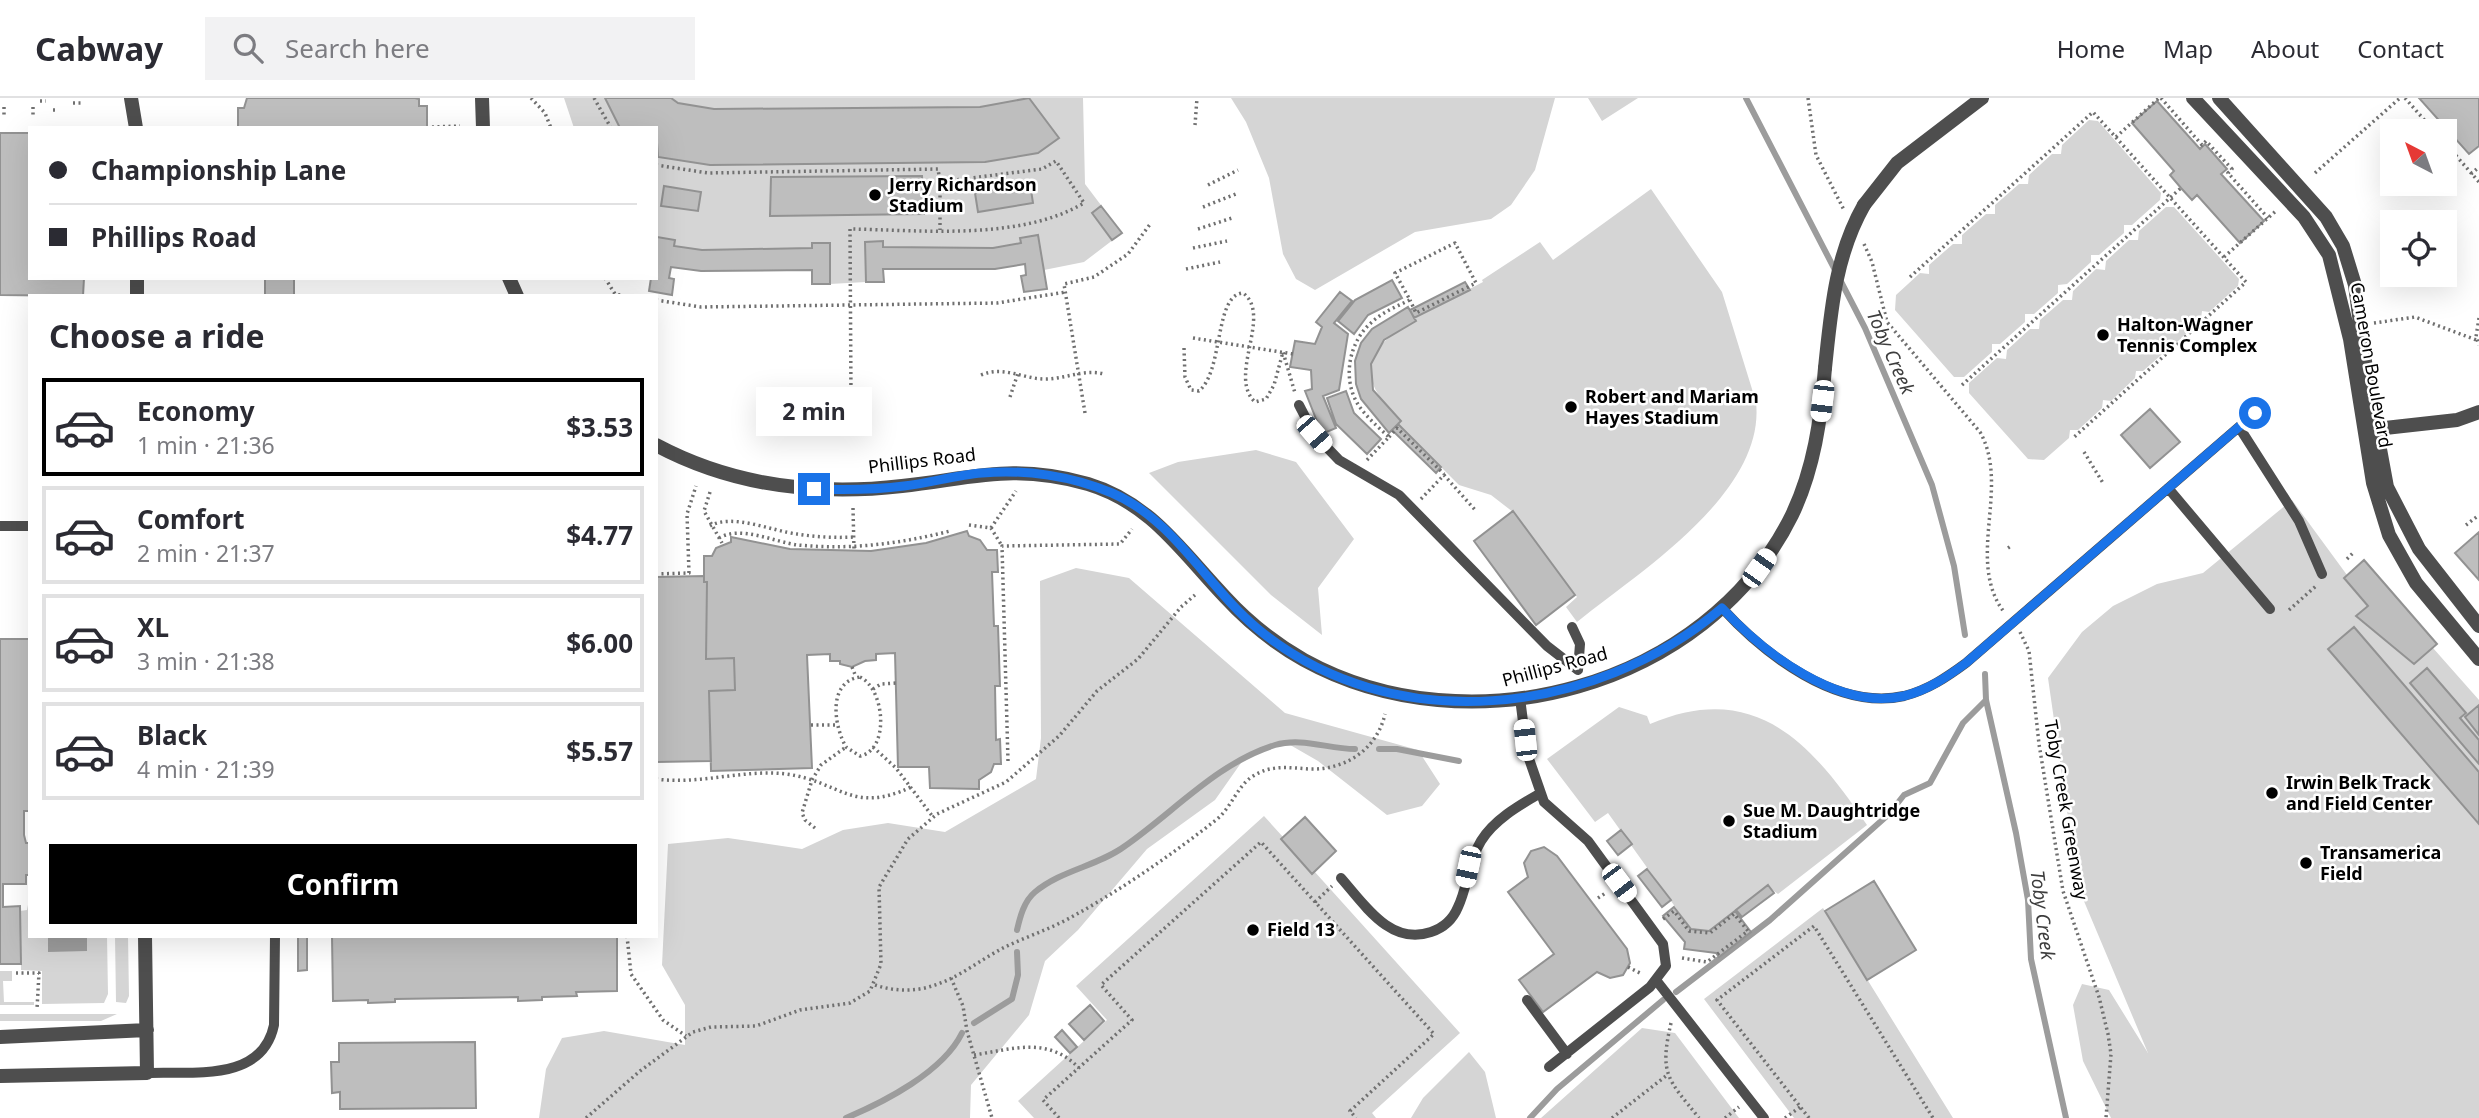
<!DOCTYPE html>
<meta charset="utf-8">
<style>
:root{--surface:#fff;--page:#f2f2f3;--text:#2b2b33;--muted:#7c7c81;--line:#e1e1e2;--accent:#000}
body{margin:0;font-family:"Noto Sans",sans-serif;background:var(--page);color:var(--text);height:100vh;display:flex;flex-direction:column;font-size:26px;white-space:nowrap}
*{box-sizing:border-box;margin:0}
p{font-size:23px;color:var(--muted)}
.icon{flex:none;width:38px;height:38px;fill:none;stroke:currentColor;stroke-width:2;stroke-linecap:round;stroke-linejoin:round}
.map{position:relative;flex:1;overflow:hidden}
.side{position:absolute;left:28px;top:196px;width:630px;height:644px;display:flex;flex-direction:column;background:var(--surface);border-radius:0px;box-shadow:0 7px 28px #0002}
.side>*{flex:none}
.top-card{position:absolute;left:28px;top:28px;width:630px;height:154px;border-radius:0px;box-shadow:0 7px 28px #0002;display:grid;align-content:center;height:154px;padding:0 21px;background:var(--surface)}
.needle{width:46px;rotate:319deg}
.controls{position:absolute;left:2380px;top:21px;display:grid;gap:14px}
.controls a{display:grid;place-items:center;width:77px;height:77px;border-radius:0px;background:var(--surface);box-shadow:0 7px 28px #0002;font-size:35px}
.end{position:absolute;width:32px;height:32px;margin:-16px;border:9px solid #1a73e8;background:#fff;box-shadow:0 0 0 4px #fff}
.from{border-radius:50%}
.bubble{position:absolute;height:49px;border-radius:0px;background:var(--surface);box-shadow:0 7px 28px #0002;font-size:23px;font-weight:700;line-height:49px;text-align:center}
.car{position:absolute;width:21px;height:42px;margin:-21px -10px;border-radius:9px;box-shadow:0 0 5px 2px #0007;background:linear-gradient(#fff 24%,#345 0 40%,#fff 0 76%,#345 0 86%,#fff 0)}
.top-card b{display:flex;align-items:center;gap:24px;height:66px;font-size:26px}
.top-card b+b{border-top:2px solid var(--line)}
.top-card i{width:18px;height:18px;background:var(--text)}
ul{padding:0;list-style:none}
li{display:flex;align-items:center;gap:21px;height:98px;margin:0 14px 10px;padding:0 7px;border:4px solid var(--line);border-radius:0px}
li div{flex:1}
li b{display:block;font-size:26px}
li em{font-style:normal;font-weight:700}
li.on{border-color:var(--accent)}
li>.icon{width:63px;height:63px;stroke-width:1.5}
h2{padding:0 21px;font-size:32px;line-height:84px}
.action{display:flex;gap:14px;margin-top:auto;padding:14px 21px}
.action a{flex:1;height:80px;border-radius:0px;background:var(--accent);color:#fff;font-size:28px;font-weight:700;line-height:80px;text-align:center}
header{display:flex;align-items:center;gap:42px;box-sizing:border-box;height:98px;padding:0 35px;background:var(--surface);border-bottom:2px solid var(--line)}
header strong{font-size:33px}
nav{display:flex;gap:38px;margin-inline-start:auto;font-size:24px}
.search{width:490px;height:63px;background:var(--page);display:flex;align-items:center;gap:18px;box-sizing:border-box;padding:0 24px;border-radius:0px;color:var(--muted);font-size:26px}
.map>svg:first-child{display:block}
.green{fill:#d5d5d5}
.water{fill:#9c9c9c}
.lines{fill:none;stroke-linecap:round;stroke-linejoin:round}
.stream{stroke:#9c9c9c;stroke-width:6}
.building{fill:#bebebe;stroke:#929292;stroke-width:2}
.path{stroke:#707070;stroke-width:3.5;stroke-dasharray:2 3.5;stroke-linecap:butt}
.service{stroke:#4e4e4e;stroke-width:10}
.minor{stroke:#4e4e4e;stroke-width:14}
.tertiary{stroke:#4e4e4e;stroke-width:14}
.tertiary-bridge{stroke:#4e4e4e;stroke-width:14}
.route{stroke:#1a73e8;stroke-width:9}
.poi-dot{fill:#000;stroke:#fff;stroke-width:2.5}
.labels{text-anchor:middle;stroke-width:5;stroke-linejoin:round;paint-order:stroke}
.poi-label{font-size:18px;font-weight:bold;fill:#000;stroke:#fff;text-anchor:start}
.street-label{font-size:18px;fill:#000;stroke:#fff}
.water-label{font-size:19px;font-style:italic;fill:#3d3d3d;stroke:#fff}
</style>
<header>
<strong>Cabway</strong>
<div class="search"><svg class="icon" aria-label="search" viewBox="0 0 24 24"><circle cx="10" cy="10" r="6"/><path d="M15 15l6 6"/></svg>Search here</div>
<nav><a>Home</a><a>Map</a><a>About</a><a>Contact</a></nav>
</header>
<div class="map">
<svg width="2479" height="1020" viewBox="0 0 2479 1020">
<rect width="100%" height="100%" fill="#fff"/>
<path class="green" d="M564,0H1083L1085,86L1122,135L1084,164L1044,172L1038,137L1021,140V145L993,150L883,149V143L866,144V184L830,186V145H813L812,150L702,152L674,148L675,142L657,139L656,144V30H574Z
M1231,0H1555L1535,72L1511,107L1491,121L1415,134L1315,192L1296,181L1283,156L1269,80L1246,24Z
M1588,0H1638L1602,23Z
M2089,22L2098,23L2161,95L2160,102L2132,127H2124V135L2099,157H2091V164L2067,186L2058,187V195L2034,216H2025V224L2000,246H1992V254L1964,279H1954L1895,212L1896,197L1920,175L1929,176V167L1953,146H1962V137L1986,116H1995V107L2019,86H2028L2029,77L2052,56H2061L2062,47Z
M1651,91L1722,194L1756,304C1766,395 1639,474 1577,524L1566,509L1577,499L1513,414L1491,397L1459,387L1398,326L1400,323C1357,279 1359,253 1415,223L1414,220L1483,184L1482,182L1540,144L1553,162Z
M2166,109H2174L2239,181L2238,188L2209,214L2202,213L2201,221L2177,244L2169,243L2168,251L2143,273H2136L2135,280L2111,303L2103,302L2102,310L2078,332H2070L2069,340L2044,362L2028,361L1969,295V285L1997,260L2006,261L2007,252L2030,231H2039L2040,222L2063,202H2072L2073,193L2096,171L2105,172L2106,163L2129,142H2138L2139,133Z
M1256,352L1296,364L1354,441L1318,490L1322,537L1271,497L1149,375L1178,364Z
M2292,402L2347,477L2364,462L2437,546L2433,550L2479,602V1020H2111L2083,963L2073,907L2082,886L2109,892L2148,955L2078,789L2048,580L2082,534L2113,508L2157,486L2203,475Z
M1076,470L1129,480L1285,615L1418,652L1440,686L1422,708L1387,717L1318,663L1285,644L1248,655L1215,702L1147,751L1078,832L1045,863L1029,917L971,987L970,1020H539L546,971L562,940L604,933L685,947V907L662,867L668,746L728,740L802,751L843,732L888,725L945,734L1036,681L1041,640L1040,483Z
M1619,609L1647,618L1650,626C1756,581 1812,646 1867,727L1778,796L1767,788L1709,833L1691,831L1608,715L1595,724L1547,661Z
M1264,718L1283,739L1281,741L1314,773L1460,935L1372,1015L1376,1020H1034L1018,1003L1107,922L1076,888Z
M30,796V838H107L108,896L104,905L42,906V873L21,872L20,813L27,812Z
M1823,810L1953,1020H1794L1704,901Z
M115,838H128L129,898L126,905L116,904Z
M0,873H12V883H3L4,904H34V907H0Z
M0,916H117L101,923H0Z
M1642,930L1675,935L1739,1020H1541Z
M1469,954L1485,974L1496,1020H1411L1423,1000Z"/>
<path class="water" d="M48,838H87V853L48,854Z"/>
<g class="lines">
<path class="stream" d="M1746,0L1865,230L1932,387L1954,468L1965,537
M1985,576L1986,602L2016,735L2028,802L2031,861L2066,1020
M1379,651H1397L1459,663
M1017,832C1020,819 1024,803 1035,794C1061,772 1098,768 1125,748C1174,714 1217,665 1275,647C1302,639 1328,651 1355,651
M1676,894L1770,822L1889,716L1904,697L1930,685L1963,625L1986,602
M974,925L1012,901L1018,877L1017,854
M846,1020C884,1004 943,974 962,935
M1530,1020L1557,991L1663,902"/>
</g>
<path class="building" d="M247,0H415L419,1V8H427V30H238V10H244Z
M605,0H671L678,5L714,11L980,9L1029,0L1059,40L1038,55L985,64L710,67L658,59L656,30H620Z
M2419,0H2479V48L2469,56Z
M2157,3L2200,51L2205,46L2227,71L2221,76L2264,123L2240,145L2197,97L2192,102L2181,90L2170,77L2174,73L2132,25Z
M0,35H30V180H84L83,198L0,197Z
M922,78L924,116L770,118L771,79Z
M1030,86L1033,105L978,114L975,95Z
M664,88L701,94L698,113L661,108Z
M1101,108L1122,135L1112,142L1092,115Z
M1038,137L1047,191L1024,194L1021,178L1026,177L1025,166L995,171H883L884,184H866L865,144L883,143V149L993,150L1021,145L1020,140Z
M657,139L675,142L674,148L702,152L812,150V145H830V186H812V172L701,173L671,169L669,180L674,181L672,197L649,193L651,180H656Z
M265,180H294V198H265Z
M1392,182L1402,200L1368,217L1354,236L1338,223L1355,202Z
M1465,184L1470,192L1414,220L1410,212Z
M1340,194L1352,203L1334,225L1348,236L1339,292L1323,298L1336,330L1322,336L1305,293L1312,291L1311,272L1290,269L1295,243L1315,246L1322,229L1316,224Z
M1408,209L1416,223L1384,242L1371,266L1373,292L1401,323L1389,335L1361,301L1356,286L1355,263L1361,245L1372,231Z
M1346,293L1354,315L1381,341L1367,356L1336,326L1327,300Z
M2150,311L2180,344L2150,370L2121,337Z
M1398,326L1441,369L1436,375L1392,332Z
M1513,413L1575,497L1536,527L1474,443Z
M967,433L969,438L980,442L987,452H997L998,474H992L994,528H998L1000,588H995L996,642L1000,641L1001,666H994L991,674L979,682V691L930,690L929,669H898L895,555L876,556V562L865,563L852,569L840,566V563H830V556L807,557L812,670L711,673L709,593L735,592L734,560L706,561L707,484H704V458H712L716,450L731,444V439L790,451L871,453L926,445Z
M2479,434V482L2455,455Z
M2364,462L2437,546L2414,566L2356,518L2368,508L2344,480Z
M704,478V484H707L706,561L734,560L735,592L709,593L711,663L656,664V479Z
M2354,529L2479,674V726L2328,551Z
M0,541H29L30,553V713H24V737L26,745H29V777H26V786H3V809L20,808L21,866H0Z
M2427,570L2466,615L2460,620L2479,642V666L2410,585Z
M2479,607V637L2465,619Z
M1305,719L1336,753L1312,776L1281,741Z
M1621,732L1632,746L1618,757L1607,743Z
M1544,749L1557,758L1627,851L1630,865L1623,877L1610,880L1597,874L1543,914L1519,882L1554,856L1508,794L1528,779L1524,765L1531,753Z
M1647,771L1671,802L1662,809L1638,778Z
M1874,783L1916,852L1867,882L1825,813Z
M1768,787L1774,795L1742,819L1736,812Z
M1674,809L1691,831L1709,833L1735,813L1751,834L1719,859L1716,855L1684,851L1685,844L1663,818Z
M298,838H307V872L298,873Z
M332,838H617V893L576,894L577,898L542,899V902L518,903V899L395,901V904L368,905V902L333,903Z
M1090,907L1104,923L1084,942L1069,926Z
M1062,932L1077,949L1070,955L1055,939Z
M475,944L476,1010L340,1011V994L332,995L331,964H339V945Z"/>
<g class="lines">
<path class="path" d="M531,0L545,15L551,30
M594,0L611,30
M1808,0L1816,57L1844,112
M2161,0L2202,47L2206,43L2232,71L2228,75L2268,120
M2405,0L2434,33
M40,3H46
M73,5H81
M4,9V17
M33,9V17
M53,12H58
M1195,27L1197,0
M432,29L460,28
M2116,39L2159,0
M2445,45L2479,84
M656,67L708,75L938,71L940,84
M2315,75L2400,0
M2471,76L2479,69
M1208,87L1238,72
M1203,109L1236,96
M1198,131L1232,120
M1864,146L1872,164L1887,224L1980,334C2011,389 1965,462 2004,514
M1193,150L1227,143
M2224,159L2277,112
M1186,171L1220,164
M1910,179L2093,14L2246,184L2072,341
M605,180L615,196L625,198
M656,202L701,209L997,205L1066,194
M2479,220L2476,239L2479,247
M2374,225L2415,219L2479,243
M1193,240L1293,256
M1184,250L1185,279L1191,292L1199,293C1224,272 1214,197 1243,195C1273,217 1227,278 1255,304L1266,301L1274,287L1283,254L1295,295
M981,277C1005,267 1024,282 1048,281C1067,280 1085,271 1104,276
M1962,287L2181,90
M851,298L850,131C922,132 1020,143 1084,105L1056,63L1042,71L940,84V132
M1010,299L1018,275
M1085,315L1064,186L1094,179L1128,156L1151,125
M1389,339L1397,330L1444,376
M2084,354L2103,385
M1367,362L1389,339C1380,331 1370,322 1362,312C1341,286 1347,245 1372,224C1383,214 1397,208 1410,202L1395,175L1455,145L1476,185L1416,215L1410,202
M710,394L704,413L722,445
M1421,401L1444,377L1476,413
M853,410L854,452
M969,427L991,430L1002,448
M2466,427L2479,417
M710,428C732,415 772,433 797,436C816,439 835,440 854,439
M991,430L1016,393
M719,440C741,427 774,444 798,447C850,452 899,446 950,433
M2008,450L2011,448
M2347,461L2353,455
M656,476L689,475L687,416L696,388
M2289,512L2316,488
M2020,534L2029,553L2039,646L2063,793L2099,899L2108,936L2111,956L2106,1020
M852,569L856,579
M860,579C885,591 890,652 860,658L846,649C834,628 827,584 860,579Z
M873,591L881,586L896,585
M811,627H837
M873,649L896,670L933,719
M1008,663L1002,448L1120,446L1132,431
M656,681C700,687 743,671 786,676C840,683 852,717 911,689
M815,730L805,722L802,715L812,682L821,667L846,649
M1598,800L1607,794
M1315,804L1332,788
M1663,821L1674,813L1689,833L1710,835L1734,816L1748,833L1707,864L1682,860
M627,838L631,876L663,922L686,938
M1628,869L1642,876
M16,875H39L37,911
M951,880L963,908L967,933L992,1020
M875,887C893,893 914,894 932,888C957,881 980,862 1003,850C1023,840 1045,833 1066,822C1118,794 1170,758 1216,722C1232,709 1237,688 1253,678C1272,666 1290,670 1310,671C1346,672 1377,651 1385,616
M1671,925C1659,977 1668,981 1699,1020
M974,957C1013,951 1048,938 1079,970
M586,1020L640,973L693,934L711,929L756,928L800,912L850,905L870,893L881,866L879,789L908,741L937,716L1006,684L1059,638L1097,593L1138,561L1181,509L1195,497
M1059,1020L1043,1002L1132,922L1101,887L1261,744L1434,936L1350,1013L1356,1020
M1612,1020L1666,978
M1725,1020L1739,1009
M1785,1020L1800,1009
M1809,1020L1717,902L1814,828L1933,1020"/>
<path class="service" d="M1299,307L1314,336L1339,362L1399,397L1547,548L1578,572L1580,546L1572,529
M2239,329L2299,423L2322,476
M2168,390L2270,511
M0,428H30
M1722,510C1764,556 1837,613 1904,598C1928,592 1947,579 1966,565L2255,315
M1520,600L1527,655L1544,704L1588,743L1663,846L1666,868L1650,889L1549,969
M1341,780C1364,806 1390,848 1431,834C1443,830 1453,821 1458,809C1468,788 1468,764 1481,743C1494,722 1518,708 1539,696
M1656,882L1764,1020
M1527,902L1567,956
M147,975C192,973 262,985 274,927L275,838"/>
<path class="minor" d="M2367,332L2457,322L2479,314"/>
<path class="tertiary" d="M131,0L136,30
M482,0L483,30
M2193,0L2304,119L2329,157L2350,241L2373,385L2389,437L2416,485L2479,561
M2219,0L2326,119L2343,148L2355,187L2368,286L2387,389L2419,451L2479,528
M1864,107L1897,65L1982,0
M137,180V198
M509,180L517,198
M656,347C733,388 816,398 902,388C974,380 1014,365 1088,386C1151,405 1182,454 1225,499C1248,524 1274,545 1304,562C1469,653 1707,590 1792,417C1814,371 1821,321 1825,270
M0,939L147,932
M0,978L147,975L145,838"/>
<path class="tertiary-bridge" d="M1825,270C1831,213 1835,158 1864,107"/>
</g>
<g class="lines">
<path class="route" d="M814,391C843,392 874,392 904,388C930,385 956,377 982,375C1025,371 1072,378 1112,395C1175,422 1207,489 1258,531C1392,642 1595,618 1722,510C1764,555 1838,613 1904,598C1928,592 1947,579 1966,565L2255,315"/>
</g>
<g class="poi-dot">
<circle cx="875" cy="97" r="7"/>
<circle cx="2103" cy="237" r="7"/>
<circle cx="1571" cy="309" r="7"/>
<circle cx="2272" cy="695" r="7"/>
<circle cx="1729" cy="723" r="7"/>
<circle cx="2306" cy="765" r="7"/>
<circle cx="1253" cy="832" r="7"/>
</g>
<g class="labels">
<g class="poi-label">
<text x="889" y="93">Jerry Richardson<tspan x="889" dy="21">Stadium</tspan></text>
<text x="2117" y="233">Halton-Wagner<tspan x="2117" dy="21">Tennis Complex</tspan></text>
<text x="1585" y="305">Robert and Mariam<tspan x="1585" dy="21">Hayes Stadium</tspan></text>
<text x="2286" y="691">Irwin Belk Track<tspan x="2286" dy="21">and Field Center</tspan></text>
<text x="1743" y="719">Sue M. Daughtridge<tspan x="1743" dy="21">Stadium</tspan></text>
<text x="2320" y="761">Transamerica<tspan x="2320" dy="21">Field</tspan></text>
<text x="1267" y="838">Field 13</text>
</g>
<g class="street-label">
<text transform="translate(2371 267) rotate(80)" y="6">Cameron Boulevard</text>
<text transform="translate(922 363) rotate(-7)" y="6">Phillips Road</text>
<text transform="translate(1555 569) rotate(-15)" y="6">Phillips Road</text>
<text transform="translate(2066 712) rotate(80)" y="6">Toby Creek Greenway</text>
</g>
<g class="water-label">
<text transform="translate(1891 254) rotate(66)" y="7">Toby Creek</text>
<text transform="translate(2043 817) rotate(83)" y="7">Toby Creek</text>
</g>
</g>
</svg>
<div class="controls">
<a><svg class="needle" viewBox="-14 -14 28 28"><path d="M0-13l5 13h-10z" fill="#e53935"/><path d="M0 13l5-13h-10z" fill="#7c7c81"/></svg></a>
<a><svg class="icon" aria-label="locate" viewBox="0 0 24 24"><circle cx="12" cy="12" r="6"/><path d="M12 2v4M12 18v4M2 12h4M18 12h4"/></svg></a>
</div>
<i class="end from" style="left:2255px;top:315px"></i>
<i class="end" style="left:814px;top:391px"></i>
<div class="bubble" style="left:756px;top:289px;width:116px">2 min</div>
<i class="car" style="left:1822px;top:303px;rotate:187deg"></i>
<i class="car" style="left:1314px;top:336px;rotate:139deg"></i>
<i class="car" style="left:1759px;top:470px;rotate:35deg"></i>
<i class="car" style="left:1525px;top:642px;rotate:354deg"></i>
<i class="car" style="left:1468px;top:769px;rotate:192deg"></i>
<i class="car" style="left:1619px;top:785px;rotate:143deg"></i>
<div class="top-card">
<b><i class="from"></i>Championship Lane</b>
<b><i></i>Phillips Road</b>
</div>
<section class="side">
<h2>Choose a ride</h2>
<ul>
<li class="on"><svg class="icon" aria-label="car" viewBox="0 0 24 24"><path d="M5 17H2v-5l4-1 3-4h7l3 4 3 1v5h-3M9 17h6M6 11h13"/><circle cx="7" cy="17" r="2"/><circle cx="17" cy="17" r="2"/></svg><div><b>Economy</b><p>1 min · 21:36</p></div><em>$3.53</em></li>
<li><svg class="icon" aria-label="car" viewBox="0 0 24 24"><path d="M5 17H2v-5l4-1 3-4h7l3 4 3 1v5h-3M9 17h6M6 11h13"/><circle cx="7" cy="17" r="2"/><circle cx="17" cy="17" r="2"/></svg><div><b>Comfort</b><p>2 min · 21:37</p></div><em>$4.77</em></li>
<li><svg class="icon" aria-label="car" viewBox="0 0 24 24"><path d="M5 17H2v-5l4-1 3-4h7l3 4 3 1v5h-3M9 17h6M6 11h13"/><circle cx="7" cy="17" r="2"/><circle cx="17" cy="17" r="2"/></svg><div><b>XL</b><p>3 min · 21:38</p></div><em>$6.00</em></li>
<li><svg class="icon" aria-label="car" viewBox="0 0 24 24"><path d="M5 17H2v-5l4-1 3-4h7l3 4 3 1v5h-3M9 17h6M6 11h13"/><circle cx="7" cy="17" r="2"/><circle cx="17" cy="17" r="2"/></svg><div><b>Black</b><p>4 min · 21:39</p></div><em>$5.57</em></li>
</ul>
<div class="action"><a>Confirm</a></div>
</section>
</div>
